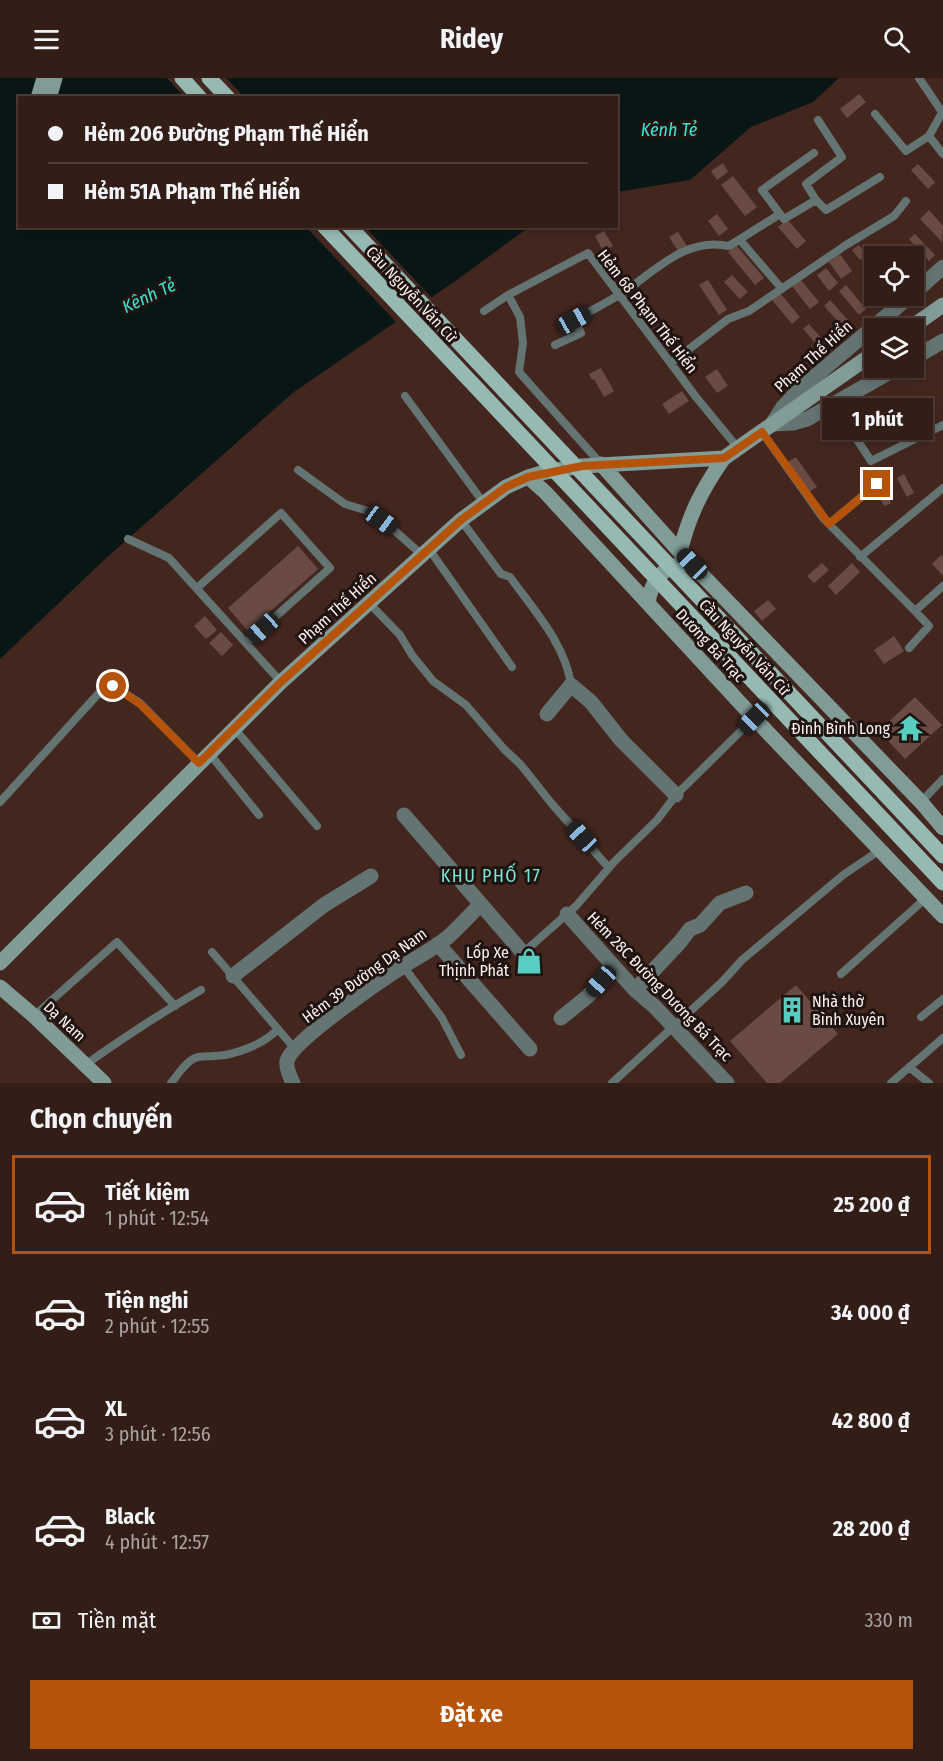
<!DOCTYPE html>
<html lang="vi">
<meta charset="utf-8">
<style>
:root{--surface:#321d17;--page:#3d2a24;--text:#f1f3f6;--muted:#a8a2a1;--line:#4d3b36;--accent:#b45309}
body{margin:0;font-family:"Fira Sans Condensed",sans-serif;background:var(--page);color:var(--text);height:100vh;display:flex;flex-direction:column;font-size:22px;white-space:nowrap}
*{box-sizing:border-box;margin:0}
p{font-size:20px;color:var(--muted)}
.icon{flex:none;width:33px;height:33px;fill:none;stroke:currentColor;stroke-width:2;stroke-linecap:round;stroke-linejoin:round}
.map{position:relative;height:1005px;overflow:hidden}
.details{display:flex;flex-direction:column;background:var(--surface);flex:1}
.details>*{flex:none}
.hud{position:absolute;left:18px;top:18px;width:600px;height:132px;border-radius:0px;box-shadow:0 3px 9px #0003,0 0 0 2px var(--line);display:grid;align-content:center;height:132px;padding:0 30px;background:var(--surface)}
.buttons{position:absolute;left:864px;top:168px;display:grid;gap:12px}
.buttons a{display:grid;place-items:center;width:60px;height:60px;border-radius:0px;background:var(--surface);box-shadow:0 3px 9px #0003,0 0 0 2px var(--line);font-size:30px}
.end{position:absolute;width:27px;height:27px;margin:-14px;border:8px solid #b45309;background:#fff;box-shadow:0 0 0 3px #fff}
.from{border-radius:50%}
.bubble{position:absolute;height:42px;border-radius:0px;background:var(--surface);box-shadow:0 3px 9px #0003,0 0 0 2px var(--line);font-size:20px;font-weight:700;line-height:42px;text-align:center}
.car{position:absolute;width:18px;height:36px;margin:-18px -9px;border-radius:8px;box-shadow:0 0 4px 2px #0007;background:linear-gradient(#222 24%,#8ab4d8 0 40%,#222 0 76%,#8ab4d8 0 86%,#222 0)}
.hud b{display:flex;align-items:center;gap:21px;height:57px;font-size:22px}
.hud b+b{border-top:2px solid var(--line)}
.hud i{width:15px;height:15px;background:var(--text)}
ul{padding:0;list-style:none}
li{display:flex;align-items:center;gap:18px;height:99px;margin:0 12px 9px;padding:0 18px;border:3px solid transparent;border-radius:0px}
li div{flex:1}
li b{display:block;font-size:22px}
li em{font-style:normal;font-weight:700}
li.active{border-color:var(--accent)}
li>.icon{width:54px;height:54px;stroke-width:1.5}
h2{padding:0 30px;font-size:27px;line-height:72px}
.pay{display:flex;align-items:center;gap:15px;height:66px;padding:0 30px;font-size:22px}
.pay p{margin-inline-start:auto}
.primary-button{display:flex;gap:12px;margin-top:auto;padding:12px 30px}
.primary-button a{flex:1;height:69px;border-radius:0px;background:var(--accent);color:#fff;font-size:24px;font-weight:700;line-height:69px;text-align:center}
header{display:flex;justify-content:space-between;align-items:center;height:78px;padding:0 30px;background:var(--surface);font-size:27px;font-weight:700}
.map>svg:first-child{display:block}
.water{fill:#081715}
.pier{fill:#43271f}
.building{fill:#6a4b43}
.lines{fill:none;stroke-linecap:round;stroke-linejoin:round}
.lane{stroke:#647472;stroke-width:8}
.street{stroke:#647472;stroke-width:15}
.secondary{stroke:#819b97;stroke-width:15}
.primary{stroke:#97b9b4;stroke-width:15}
.primary-bridge{stroke:#97b9b4;stroke-width:15}
.route{stroke:#b45309;stroke-width:8}
.labels{text-anchor:middle;stroke-width:6;stroke-linejoin:round;paint-order:stroke}
.street-label{font-size:16px;fill:#fcf1ee;stroke:#201410}
.poi-label{font-size:16px;fill:#fcf1ee;stroke:#201410;text-anchor:end}
.water-label{font-size:18px;font-style:italic;fill:#3ae3d4;stroke:#201410}
.neighbourhood-label{font-size:18px;letter-spacing:1.5px;fill:#7ce5d9;stroke:#201410}
</style>
<header><svg class="icon" aria-label="menu" viewBox="0 0 24 24"><path d="M4 6h16M4 12h16M4 18h16"/></svg>Ridey<svg class="icon" aria-label="search" viewBox="0 0 24 24"><circle cx="10" cy="10" r="6"/><path d="M15 15l6 6"/></svg></header>
<div class="map">
<svg width="943" height="1005" viewBox="0 0 943 1005">
<rect width="100%" height="100%" fill="#43271f"/>
<path class="water" d="M0,0H839L813,24L751,49L690,102L617,114L616,20H20V148L529,149L461,199L294,314L104,482L0,581Z"/>
<path class="pier" d="M167,0H226L244,19L185,20Z
M306,149H365L433,221L397,245Z"/>
<path class="building" d="M859,16L866,24L847,40L840,31Z
M723,85L728,94L717,102L711,93Z
M918,86L935,104L928,111L911,92Z
M733,98L757,129L745,138L721,107Z
M929,132L943,148L942,164L920,141Z
M717,136L728,151L719,158L708,143Z
M787,141L806,163L797,171L778,149Z
M604,153L613,168L603,173L595,158Z
M678,154L687,168L678,173L669,159Z
M915,156L935,177L929,183L909,161Z
M736,167L764,200L755,207L728,174Z
M859,167L866,178L860,182L852,172Z
M840,176L852,193L841,201L829,184Z
M826,190L838,205L829,213L817,197Z
M732,197L748,214L740,221L724,204Z
M800,201L819,224L810,231L792,208Z
M708,202L727,232L719,237L699,207Z
M846,207L866,231L859,237L839,213Z
M780,215L800,239L792,246L772,222Z
M830,222L849,243L843,249L824,228Z
M809,246L830,270L824,275L803,251Z
M601,290L614,313L604,319L594,301L592,302L589,296Z
M717,291L728,308L717,315L705,299Z
M682,313L689,323L669,336L662,326Z
M796,379L817,409L807,415L786,385Z
M904,396L914,415L907,419L897,400Z
M887,417L891,425L884,428L880,420Z
M298,468L318,491L248,553L228,530Z
M941,477L943,479V498L932,486Z
M822,485L829,492L814,505L807,498Z
M852,485L860,494L836,517L828,508Z
M768,522L776,531L762,543L754,533Z
M205,538L217,552L206,561L194,548Z
M221,554L233,567L222,578L209,565Z
M894,558L904,573L884,586L874,572Z
M915,619L942,647L905,681L879,653Z
M796,907L838,956L780,1005H767L730,963Z"/>
<g class="lines">
<path class="lane" d="M919,0L942,34
M875,36L906,73L929,58L943,33
M929,58L943,76
M816,122L806,106L842,79L818,42
M780,136L762,112L814,75
M740,162L782,211
M508,217L520,239L523,265L519,294L601,386
M484,233L508,217L588,175L696,319L738,370
M555,267L581,255L574,242C589,234 604,226 619,217C653,196 684,158 729,168L780,136L784,141L816,122L826,132L880,99
M671,285L728,241L749,233L846,167L894,138L906,123
M405,318L483,424
M834,326L871,383L943,347
M762,354L823,440L915,533L943,508
M298,392L345,426L368,433L394,452L422,477
M461,442L501,496L510,499C533,531 566,567 571,607
M829,446L877,406
M128,461L169,480L281,604
M429,471L512,589
M860,479L943,410
M197,510L281,435L330,490L246,565
M369,525L400,557L412,577L433,603L466,627L504,671L521,687L552,726L609,790
M909,570L929,548L915,533
M234,650L317,748
M209,675L259,737
M0,724L99,615L113,608L140,625L199,685
M921,724L943,701
M212,874L295,971
M523,875L576,828L614,784L657,742L676,717L754,640
M403,888L442,940L461,977
M841,896L926,820
M34,938L117,864L175,928
M921,939L943,921
M85,987C123,960 161,935 201,912
M909,989L929,1005
M171,1005C177,998 184,986 193,981C200,977 207,979 215,978C236,977 264,966 278,951
M612,1005L722,904L742,882L843,797L880,772
M891,1005L943,960"/>
<path class="street" d="M914,215L943,189
M914,280L943,263
M897,290L807,341L793,345L772,346L783,329L800,311L910,218
M547,636L571,607L591,624L621,662L676,717
M404,737L523,875
M567,836L635,912L654,928L727,1005
M438,866L530,971
M233,898L324,827L371,798
M635,912L680,864L690,851L700,847L720,825L746,815
M561,940L588,918L614,889
M293,1005C290,999 286,990 287,983C292,963 384,900 405,887C419,878 435,870 448,859C459,849 470,837 481,826"/>
<path class="secondary" d="M38,20L44,0
M49,20L55,0
M910,250L943,227
M601,386L680,474L921,724L943,750
M528,399L545,414L754,640L943,838
M680,474C689,437 702,411 724,380
M648,525C651,505 661,489 683,486
M0,885L281,604L461,442L506,409L528,399L545,394L582,388L724,380L874,275
M0,909L34,938L104,1005"/>
<path class="primary" d="M182,0L200,20
M209,0L228,20"/>
<path class="primary-bridge" d="M324,148L943,805
M349,148L943,778"/>
</g>
<g class="lines">
<path class="route" d="M113,608L140,626L199,685L281,604L461,442L506,409L528,399L582,388L724,380L762,354L829,446L877,406"/>
</g>
<defs>
<g id="temple-bare" transform="scale(2.07)"><path d="M0-6L5-2H3V0L6.5 2.5H4V6H1.5V3h-3V6H-4V2.5H-6.5L-3 0V-2H-5Z" fill="#57cec1" stroke="#201410" stroke-width="2.5" paint-order="stroke"/></g>
<g id="shop-bare" transform="scale(2.07)"><path d="M-5-2.5h2.3a2.7 3.5 0 0 1 5.4 0H5L5.5 6h-11ZM-1.5-2.5h3a1.5 2.3 0 0 0-3 0Z" fill="#57cec1" stroke="#201410" stroke-width="2.5" paint-order="stroke"/></g>
<g id="building-bare" transform="scale(2.07)"><path d="M-4-6H4V6H1V3H-1V6H-4ZM-2.5-4.3h1.7v1.8h-1.7ZM.8-4.3h1.7v1.8H.8ZM-2.5-1h1.7V.8h-1.7ZM.8-1h1.7V.8H.8Z" fill="#57cec1" stroke="#201410" stroke-width="2.5" paint-order="stroke"/></g>
</defs>
<g fill-rule="evenodd">
<use href="#temple-bare" x="910" y="650"/>
<use href="#shop-bare" x="529" y="883"/>
<use href="#building-bare" x="792" y="932"/>
</g>
<g class="labels">
<g class="street-label">
<text transform="translate(412 216) rotate(47)" y="6">Cầu Nguyễn Văn Cừ</text>
<text transform="translate(648 233) rotate(52)" y="6">Hẻm 68 Phạm Thế Hiển</text>
<text transform="translate(813 278) rotate(-42)" y="6">Phạm Thế Hiển</text>
<text transform="translate(337 530) rotate(-42)" y="6">Phạm Thế Hiển</text>
<text transform="translate(711 567) rotate(47)" y="6">Dương Bá Trạc</text>
<text transform="translate(745 569) rotate(47)" y="6">Cầu Nguyễn Văn Cừ</text>
<text transform="translate(364 897) rotate(-36)" y="6">Hẻm 39 Đường Dạ Nam</text>
<text transform="translate(660 908) rotate(46)" y="6">Hẻm 28C Đường Dương Bá Trạc</text>
<text transform="translate(65 943) rotate(43)" y="6">Dạ Nam</text>
</g>
<g class="poi-label">
<text x="890" y="656">Đình Bình Long</text>
<text x="509" y="880">Lốp Xe<tspan x="509" dy="18">Thịnh Phát</tspan></text>
<text x="812" y="929" text-anchor="start">Nhà thờ<tspan x="812" dy="18">Bình Xuyên</tspan></text>
</g>
<g class="water-label">
<text x="669" y="58">Kênh Tẻ</text>
<text transform="translate(149 218) rotate(-25)" y="6">Kênh Tẻ</text>
</g>
<g class="neighbourhood-label">
<text x="491" y="804">KHU PHỐ 17</text>
</g>
</g>
</svg>
<div class="buttons">
<a><svg class="icon" aria-label="locate" viewBox="0 0 24 24"><circle cx="12" cy="12" r="6"/><path d="M12 2v4M12 18v4M2 12h4M18 12h4"/></svg></a>
<a><svg class="icon" aria-label="layers" viewBox="0 0 24 24"><path d="M12 4l9 5-9 5-9-5zM3 14l9 5 9-5"/></svg></a>
</div>
<i class="end from" style="left:113px;top:608px"></i>
<i class="end" style="left:877px;top:406px"></i>
<div class="bubble" style="left:822px;top:320px;width:111px">1 phút</div>
<i class="car" style="left:574px;top:242px;rotate:61deg"></i>
<i class="car" style="left:381px;top:442px;rotate:126deg"></i>
<i class="car" style="left:692px;top:486px;rotate:316deg"></i>
<i class="car" style="left:263px;top:550px;rotate:228deg"></i>
<i class="car" style="left:754px;top:640px;rotate:225deg"></i>
<i class="car" style="left:582px;top:759px;rotate:317deg"></i>
<i class="car" style="left:601px;top:903px;rotate:222deg"></i>
<div class="hud">
<b><i class="from"></i>Hẻm 206 Đường Phạm Thế Hiển</b>
<b><i></i>Hẻm 51A Phạm Thế Hiển</b>
</div>
</div>
<section class="details">
<h2>Chọn chuyến</h2>
<ul>
<li class="active"><svg class="icon" aria-label="car" viewBox="0 0 24 24"><path d="M5 17H2v-5l4-1 3-4h7l3 4 3 1v5h-3M9 17h6M6 11h13"/><circle cx="7" cy="17" r="2"/><circle cx="17" cy="17" r="2"/></svg><div><b>Tiết kiệm</b><p>1 phút · 12:54</p></div><em>25 200 ₫</em></li>
<li><svg class="icon" aria-label="car" viewBox="0 0 24 24"><path d="M5 17H2v-5l4-1 3-4h7l3 4 3 1v5h-3M9 17h6M6 11h13"/><circle cx="7" cy="17" r="2"/><circle cx="17" cy="17" r="2"/></svg><div><b>Tiện nghi</b><p>2 phút · 12:55</p></div><em>34 000 ₫</em></li>
<li><svg class="icon" aria-label="car" viewBox="0 0 24 24"><path d="M5 17H2v-5l4-1 3-4h7l3 4 3 1v5h-3M9 17h6M6 11h13"/><circle cx="7" cy="17" r="2"/><circle cx="17" cy="17" r="2"/></svg><div><b>XL</b><p>3 phút · 12:56</p></div><em>42 800 ₫</em></li>
<li><svg class="icon" aria-label="car" viewBox="0 0 24 24"><path d="M5 17H2v-5l4-1 3-4h7l3 4 3 1v5h-3M9 17h6M6 11h13"/><circle cx="7" cy="17" r="2"/><circle cx="17" cy="17" r="2"/></svg><div><b>Black</b><p>4 phút · 12:57</p></div><em>28 200 ₫</em></li>
</ul>
<div class="pay"><svg class="icon" aria-label="cash" viewBox="0 0 24 24"><path d="M3 7h18v10H3z"/><circle cx="12" cy="12" r="2"/></svg>Tiền mặt<p>330 m</p></div>
<div class="primary-button"><a>Đặt xe</a></div>
</section>
